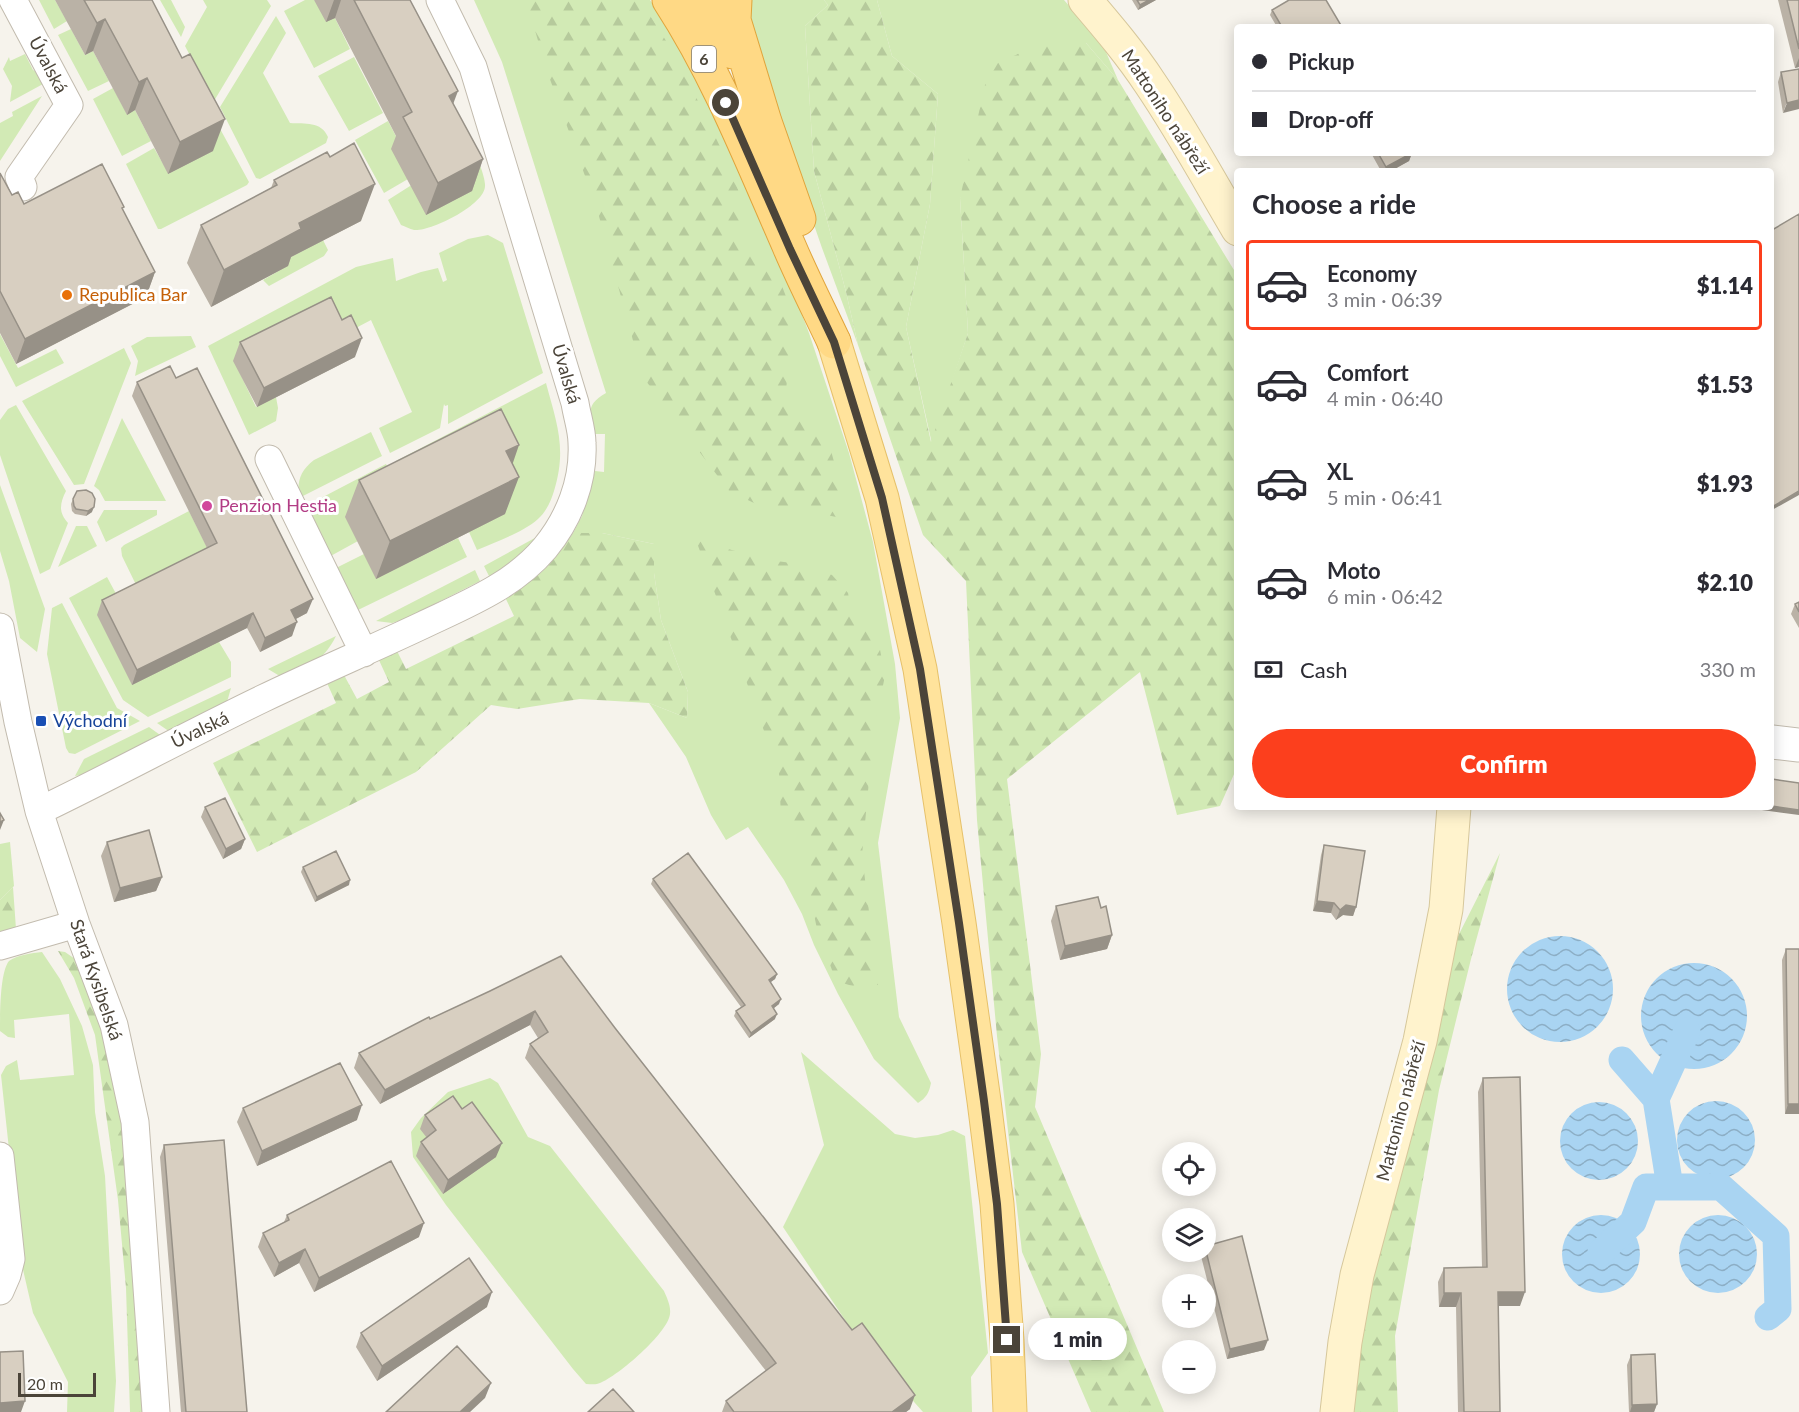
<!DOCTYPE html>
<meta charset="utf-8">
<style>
:root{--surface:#fff;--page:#f2f2f3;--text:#2b2b33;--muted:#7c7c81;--line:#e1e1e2;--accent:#fc3f1d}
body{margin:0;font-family:Lato,sans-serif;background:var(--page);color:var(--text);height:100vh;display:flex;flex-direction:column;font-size:22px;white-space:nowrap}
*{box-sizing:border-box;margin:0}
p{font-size:20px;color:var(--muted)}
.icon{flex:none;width:33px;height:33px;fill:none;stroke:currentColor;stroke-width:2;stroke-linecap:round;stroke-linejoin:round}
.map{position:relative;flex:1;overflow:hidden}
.side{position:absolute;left:1234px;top:168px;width:540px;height:642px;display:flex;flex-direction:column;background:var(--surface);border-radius:6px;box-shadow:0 3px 15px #0003}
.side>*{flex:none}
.guide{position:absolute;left:1234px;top:24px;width:540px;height:132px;border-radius:6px;box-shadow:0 3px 15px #0003;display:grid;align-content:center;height:132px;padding:0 18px;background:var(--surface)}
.tools{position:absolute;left:1162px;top:1142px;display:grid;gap:12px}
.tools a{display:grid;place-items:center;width:54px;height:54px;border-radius:50%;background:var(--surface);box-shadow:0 3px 15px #0003;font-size:30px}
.scale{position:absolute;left:18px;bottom:15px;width:78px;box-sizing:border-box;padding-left:6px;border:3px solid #4b4439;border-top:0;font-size:16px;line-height:21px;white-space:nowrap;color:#4b4439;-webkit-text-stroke:4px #fff;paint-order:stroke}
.end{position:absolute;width:27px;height:27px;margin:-14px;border:8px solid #4b4439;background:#fff;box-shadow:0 0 0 3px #fff}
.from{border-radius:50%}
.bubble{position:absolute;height:42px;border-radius:21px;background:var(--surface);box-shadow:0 3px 15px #0003;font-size:20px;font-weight:800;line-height:42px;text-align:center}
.guide b{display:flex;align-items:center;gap:21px;height:57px;font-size:22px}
.guide b+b{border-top:2px solid var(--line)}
.guide i{width:15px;height:15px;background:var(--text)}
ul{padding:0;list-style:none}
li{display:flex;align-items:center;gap:18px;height:90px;margin:0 12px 9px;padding:0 6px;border:3px solid transparent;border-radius:6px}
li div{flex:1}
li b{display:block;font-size:22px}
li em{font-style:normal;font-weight:800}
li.current{border-color:var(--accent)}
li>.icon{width:54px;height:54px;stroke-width:1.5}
h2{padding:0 18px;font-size:27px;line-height:72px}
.pay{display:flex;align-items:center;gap:15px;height:66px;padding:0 18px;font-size:22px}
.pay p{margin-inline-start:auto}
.button{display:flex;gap:12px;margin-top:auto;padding:12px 18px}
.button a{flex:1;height:69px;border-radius:36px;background:var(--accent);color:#fff;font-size:24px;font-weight:800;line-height:69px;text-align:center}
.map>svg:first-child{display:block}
.grass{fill:#d2eab5}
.forest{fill:url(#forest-firs)}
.water{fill:url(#water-waves)}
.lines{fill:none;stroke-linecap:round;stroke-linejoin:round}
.canal{stroke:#a9d4f2;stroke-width:27}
.minor-casing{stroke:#c2bbae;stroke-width:29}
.tertiary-casing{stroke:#c2bbae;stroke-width:35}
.secondary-casing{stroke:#d6c79b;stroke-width:35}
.primary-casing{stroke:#e6c16a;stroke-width:35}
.trunk-casing{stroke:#e0a43c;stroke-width:35}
.minor{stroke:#fff;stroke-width:27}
.tertiary{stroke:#fff;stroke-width:33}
.secondary{stroke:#fff3cd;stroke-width:33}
.primary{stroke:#ffe39c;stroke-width:33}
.trunk{stroke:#ffd985;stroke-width:33}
.wall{fill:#bab2a6}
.shaded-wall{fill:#979187}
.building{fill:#d8cfc1;stroke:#979187;stroke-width:1.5}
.route{stroke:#4b4439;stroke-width:8}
.food-dot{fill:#e8710a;stroke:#fff;stroke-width:2}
.hotel-dot{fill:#d1479c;stroke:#fff;stroke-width:2}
.transit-dot{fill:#1a4fb4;stroke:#fff;stroke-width:2}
.labels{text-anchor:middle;stroke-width:6;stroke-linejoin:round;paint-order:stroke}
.shield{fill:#fff;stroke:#817c74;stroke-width:1.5}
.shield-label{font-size:16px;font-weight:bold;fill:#4b4439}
.street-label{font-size:18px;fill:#4b4439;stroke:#fff}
.food-label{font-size:18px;fill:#c56008;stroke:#fff;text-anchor:start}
.hotel-label{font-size:18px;fill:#b23c85;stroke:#fff;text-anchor:start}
.transit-label{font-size:18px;fill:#164399;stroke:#fff;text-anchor:start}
</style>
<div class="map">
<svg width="1799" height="1412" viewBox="0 0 1799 1412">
<defs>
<pattern id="forest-firs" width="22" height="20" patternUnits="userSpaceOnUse" patternTransform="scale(1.5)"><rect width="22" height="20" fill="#d2eab5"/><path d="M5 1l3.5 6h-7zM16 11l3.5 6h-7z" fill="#b6ca9c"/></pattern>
<pattern id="water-waves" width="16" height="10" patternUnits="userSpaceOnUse" patternTransform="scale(1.5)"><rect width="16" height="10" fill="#a9d4f2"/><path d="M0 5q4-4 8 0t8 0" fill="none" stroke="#8caec5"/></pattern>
</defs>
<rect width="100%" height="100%" fill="#f6f3ec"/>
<path class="grass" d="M39,0H55L67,21L54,29Z
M160,0H171L185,27L181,37Z
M203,0H267L271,6L214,101L185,46L207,7Z
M305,0H314L335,18L350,49L314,68L284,11Z
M474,0H650L660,14L706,93L785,270L809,333L849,453L873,542L895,664L900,718L878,843L899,1017L931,1083C929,1093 926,1098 918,1103L874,1059L838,994L814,945L802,914L784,880L748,827L726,840L711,815L686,757L649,703L687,718L688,692L661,620L654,573V544L602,533H573L582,516L595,471L604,472L605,434H594C590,413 585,405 606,393L502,62Z
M749,0H824L828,5L805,26L814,171L846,292L858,345L822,248L752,46Z
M877,0H1064L1103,45L1118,80L1086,43L960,198L968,333L932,444L906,327L930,204L938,94L892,56Z
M276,16L286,33L263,73L290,123C305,124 321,121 328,137L326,143L260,179L256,178L220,107Z
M71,29L85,55L93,51L109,81L88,91L58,35Z
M25,54L33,70L39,73L43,84L10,102L12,86L3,69L9,57L10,61Z
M354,57L383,113L349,131L318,76Z
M113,88L127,114L135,110L151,141L122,156L93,99Z
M42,96L0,161V123L13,116L12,112Z
M212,114L249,182L247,185L161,229H158L126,164L154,148L169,174Z
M388,121L400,144L408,179L384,193L355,140Z
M473,146C476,155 486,178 485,186C485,205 430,232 414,230C410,229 404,226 401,225L388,200Z
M488,235L503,243L543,373L448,424V405L445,406L444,404L440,428L390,453L379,428L412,412L371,320L335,339L234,361L256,407L276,397L278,408L276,421L249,435L208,346L356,267L393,258L396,281L421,272L438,268L443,282L447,280L439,253L468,239Z
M323,240L328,250L324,256L269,286L263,280L287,266L285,260Z
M0,334L18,368L56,349L64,363L16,387L0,356Z
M191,336L196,347L135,376L138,361L131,346L147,337Z
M124,348L131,363L84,484L74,485L22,401Z
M546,383C557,424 567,449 554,491C551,501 546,512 538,519C522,533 497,541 477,550L469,532L409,484L396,461Z
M16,405L66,491C60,503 58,512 68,523L50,569L40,574L0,455V420L8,409Z
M122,418L166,501H105L99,490L94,486Z
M371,432L382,456L299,498C297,481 300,471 314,460Z
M386,464L398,490L358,541L327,558L302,508Z
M0,485L45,609L37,652L20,638L9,581L0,551Z
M104,510H157V515L106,542L97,522Z
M189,511L222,577L140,593L122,556L121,548L124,545Z
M76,526H87L97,546L58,567Z
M542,534L517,559L490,578L484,566Z
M458,538L467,557L358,610L348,597L334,569L364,554L377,578Z
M475,570L480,581L405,619L392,623L376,621Z
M107,577L121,603L97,615L219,642L231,662V677L148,717L123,700L69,598Z
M62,603L117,708L140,721L75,754L69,753L66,748L47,654L52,608Z
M336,636C323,662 308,667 283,678L268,669Z
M231,688L227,702L173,734L157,723Z
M149,727L163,737L91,773L75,776L84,759Z
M10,842L14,886L0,900V844Z
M42,952L60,979L82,1026L93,1065L95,1112L105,1176L116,1381L114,1412H67L68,1382L33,1313L21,1261L1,1075L6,1066L17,1060L20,1080L74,1075L69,1014L14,1020L15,1038L8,1037L0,1031C0,1013 0,972 9,961C17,955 32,953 42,952Z
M801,1052L895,1134L915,1138L938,1135L953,1130L965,1136L988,1353L971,1377L972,1412H923L857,1338L783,1227L824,1145Z
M490,1078L498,1083L528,1137L550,1146L664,1291C667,1298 671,1306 670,1314C668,1333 618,1376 600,1383C596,1385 591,1384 586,1384L573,1369L446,1205L413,1157L411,1132L421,1118L448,1092Z"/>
<path class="forest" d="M526,0H640L677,58L727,161L747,213L743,238L773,263L792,312L785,406L811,426L823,425C832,455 844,487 841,518L798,509L773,512L729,491L643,377L597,209L547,71Z
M824,0H877L892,56L938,94L930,204L906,327L931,442L968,333L960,198L985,85L998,63L1042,43H1086L1118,80L1237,275L1238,765L1220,806L1177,815L1140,672L1007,779L1041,1054L1035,1107L1164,1412H1091L1022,1252L997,1036L977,820L966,581L923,535L858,345L846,292L814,171L805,26L828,5Z
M573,533H602L654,544V573L661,620L688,692L687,718L649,703L580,699L517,709L491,705L416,772L257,852L213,763L336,703L327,683L344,675L357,699L389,682L378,658L396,649L406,669L514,616L504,595C539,580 552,564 573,533Z
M696,540L768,560L808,565L832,575L848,593L852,615L874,618L885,676L874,727L862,855L878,985L859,988L836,981L817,929L809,890L806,848L781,817L779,773Z
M1500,853L1471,959L1439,1090L1395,1336L1398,1412H1353L1359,1348L1382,1230L1453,946Z
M13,887L16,929L0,938V900Z
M58,951L65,952L78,961L86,980L109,1054L129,1157L146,1412H130L126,1288L118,1200L95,1035L74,978Z"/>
<path class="water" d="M1507 989a53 53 0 1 1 106 0a53 53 0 1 1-106 0Z
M1641 1016a53 53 0 1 1 106 0a53 53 0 1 1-106 0Z
M1677 1140a39 39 0 1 1 78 0a39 39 0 1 1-78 0Z
M1560 1141a39 39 0 1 1 78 0a39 39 0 1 1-78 0Z
M1679 1254a39 39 0 1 1 78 0a39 39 0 1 1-78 0Z
M1562 1254a39 39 0 1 1 78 0a39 39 0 1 1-78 0Z"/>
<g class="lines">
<path class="canal" d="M1622,1060L1656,1099
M1670,1187L1656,1099L1687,1031
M1601,1252L1633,1222L1646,1187H1721L1776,1236L1778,1309L1768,1317"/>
<g class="minor-casing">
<path id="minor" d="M13,0L69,105L19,177L23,187
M269,459L364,653
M0,627L18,722L39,811L76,924L114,1025L135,1122L156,1412
M39,811C114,775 187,735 262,699C316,673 370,650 423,625C467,604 513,586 545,548C569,519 584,481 582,443C582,430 577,416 575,403L473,67L440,0
M0,946L76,924
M0,1156L11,1259L7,1275L0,1291"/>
</g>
<g class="tertiary-casing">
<path id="tertiary" d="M1772,742L1799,745"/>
</g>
<g class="secondary-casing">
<path id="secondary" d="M1085,0C1108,27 1131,54 1150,83C1182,130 1209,180 1238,229
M1337,1412L1345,1342L1357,1275L1420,1041L1446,909L1454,807"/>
</g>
<g class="primary-casing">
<path id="primary" d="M834,342L882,498L920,669L959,923L984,1101L997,1204L1007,1340L1010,1412"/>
</g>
<g class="trunk-casing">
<path id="trunk" d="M669,0C719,77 752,162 789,246C803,279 819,310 834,342
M705,0L724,33L733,52
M735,0L734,20L765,122L799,219"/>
</g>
<use href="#minor" class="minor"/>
<use href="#tertiary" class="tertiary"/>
<use href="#secondary" class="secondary"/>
<use href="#primary" class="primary"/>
<use href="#trunk" class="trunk"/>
</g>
<path class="wall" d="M55,0H152L213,151L168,174L135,110L127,115L93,51L85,55Z
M314,0H410L453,104L483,159L472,191L426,215L391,149L396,136L335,18L326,22Z
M1132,0H1156L1138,10Z
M1778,0H1799V67L1795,68Z
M1272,10L1342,27H1277L1270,15Z
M1799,69L1783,113L1778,82L1781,72Z
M1371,153H1412L1409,161L1391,171H1381Z
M0,173L12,195L24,204L123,210L155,272L146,297L16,364L0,333Z
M274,180L361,221L291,257L288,266L211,307L187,263L201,225L271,188Z
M240,342L355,357L257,407L233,361Z
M176,378L307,613L296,619L292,636L260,652L247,628L132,685L97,615L102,600L207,548L132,396L137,382Z
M512,464L505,514L376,579L345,517L359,480Z
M73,499L92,512L86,516L75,514L72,511L71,504Z
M1799,602V628L1791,614L1795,604Z
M205,807L245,839L241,849L223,859L201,817Z
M107,842L162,877L156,891L114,902L101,856Z
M1324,845L1356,907L1353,916L1343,915L1336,920L1331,913L1313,911L1321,855Z
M303,867L349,885L315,902L301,872Z
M653,879L777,974L775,979L770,982L779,1004L773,1009L775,1019L749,1038L734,1016L736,1011L741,1007L651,884Z
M1056,906L1101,908L1112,935L1107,949L1060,960L1051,921Z
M1786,949L1799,1114H1785L1782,960Z
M490,991L615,1028L910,1409L906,1412H722L726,1401L766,1371L525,1058L530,1044L538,1038L530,1025L380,1104L354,1068L359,1053L430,1019Z
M1483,1078L1520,1306H1498L1500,1412H1458L1456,1307H1439L1438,1282L1444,1268L1482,1267L1478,1092Z
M243,1108L357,1120L257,1166L237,1122Z
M462,1109L496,1157L443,1194L416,1156L421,1142L427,1138L420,1129L425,1115Z
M164,1145L247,1412H181L160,1157Z
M287,1215L419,1237L314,1292L299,1263L274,1277L258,1247L263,1233L284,1222Z
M1203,1251H1206L1264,1350L1227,1359L1201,1256Z
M487,1307L377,1381L356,1347L361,1333Z
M1631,1355L1657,1404L1654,1412H1629L1627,1365Z"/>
<path class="shaded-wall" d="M334,0H341L335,18L326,22Z
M1149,0H1156L1138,10L1140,5Z
M105,19L93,51L85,55L97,23Z
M1799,58V67L1795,68Z
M147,78L135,110L127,115L139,82Z
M458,91L446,123L449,96Z
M1799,100V109L1783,113L1787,103Z
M225,119L213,151L168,174L180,142Z
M1412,153L1409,161L1391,171H1385L1386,167Z
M483,159L472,191L426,215L438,183Z
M375,184L361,221L291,257L288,266L211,307L224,270L299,223Z
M155,272L146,297L16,364L25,339Z
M362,338L355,357L257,407L264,388Z
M519,445L506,483V451Z
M519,477L505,514L376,579L390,541Z
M1799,491V495L1772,510V507Z
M94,507L92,512L86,516L88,511Z
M313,599L307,613L286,624L291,610Z
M253,613L247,628L132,685L137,670Z
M297,622L292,636L260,652L265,638Z
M1772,806L1799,810V815L1740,807H1772Z
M4,820L0,830V822Z
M245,839L241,849L223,859L226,849Z
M162,877L156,891L114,902L120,888Z
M350,880L349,885L315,902L317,897Z
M1317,901L1334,903L1331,913L1313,911Z
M1346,905L1356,907L1353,916L1343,915L1336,920L1340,910Z
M1112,935L1107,949L1060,960L1065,946Z
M777,974L775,979L767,985L769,980Z
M781,999L779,1004L770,1011L772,1006Z
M535,1011L530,1025L380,1104L385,1090Z
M777,1014L775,1019L749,1038L751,1033Z
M1788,1104H1799V1114H1785Z
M362,1105L357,1120L257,1166L262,1151Z
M502,1143L496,1157L443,1194L448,1180Z
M424,1223L419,1237L314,1292L319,1278Z
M305,1249L299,1263L274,1277L279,1263Z
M492,1292L487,1307L377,1381L382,1366Z
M1498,1292H1525L1520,1306H1493Z
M1444,1293H1461L1456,1307H1439Z
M1268,1340L1264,1350L1227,1359L1230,1349Z
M491,1383L485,1398L470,1412H460Z
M915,1395L910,1409L906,1412H892Z
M25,1401L21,1412H0V1403Z
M1657,1404L1654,1412H1630L1632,1405Z"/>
<path class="building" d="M84,0H152L182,58L190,54L225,119L180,142L147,78L139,82L105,19L97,23Z
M354,0H410L458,91L449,96L483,159L438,183L403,117L412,112Z
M1137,0H1149L1140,5Z
M1289,0H1326L1342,27H1282L1272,10Z
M1787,0H1799V49Z
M1799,69V100L1787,103L1781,72Z
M354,143L375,184L299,223L301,229L224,270L201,225L277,185L274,180L327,152L330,157Z
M1378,153H1412L1386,167Z
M102,164L124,207L122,208L155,272L25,339L0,291V173L12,195L18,192L24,204Z
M1799,214V491L1772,507V230Z
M331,297L342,320L351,315L362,338L264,388L240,342Z
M170,366L176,378L197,368L313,599L291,610L297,622L265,638L253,613L137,670L102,600L217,543L137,382Z
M501,409L519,445L506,451L519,477L390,541L359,480Z
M86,490L92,493L95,499L94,507L88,511L76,509L74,506L73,499L77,491Z
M1799,602V612L1795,604Z
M1772,779L1799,783V810L1772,806Z
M225,798L245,839L226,849L205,807Z
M0,813L4,820L0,822Z
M149,830L162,877L120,888L107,842Z
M1324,845L1365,851L1356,907L1346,905L1340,910L1334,903L1317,901Z
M336,851L350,880L317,897L303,867Z
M688,853L777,974L769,980L781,999L772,1006L777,1014L751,1033L736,1011L745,1005L653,879Z
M1098,897L1101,908L1106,906L1112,935L1065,946L1056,906Z
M1786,949H1799V1104H1788Z
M561,956L615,1028L852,1330L862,1323L915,1395L892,1412H734L726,1401L776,1363L530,1044L548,1032L535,1011L385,1090L359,1053L429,1017L430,1019L490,991Z
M340,1063L362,1105L262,1151L243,1108Z
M1520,1077L1525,1292H1498L1500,1412H1464L1461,1293H1444V1268L1487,1267L1483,1078Z
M453,1096L462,1109L472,1102L502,1143L448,1180L421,1142L436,1130L425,1115Z
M224,1140L247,1412H186L164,1145Z
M391,1161L424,1223L319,1278L305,1249L279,1263L263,1233L289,1220L287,1215Z
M1242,1236L1268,1340L1230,1349L1206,1251V1246Z
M469,1258L492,1292L382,1366L361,1333Z
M457,1346L491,1383L460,1412H386Z
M23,1351L25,1401L0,1403V1352Z
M1655,1354L1657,1404L1632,1405L1631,1355Z
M613,1389L634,1412H588Z"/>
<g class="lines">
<path class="route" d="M726,103L790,249L834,342L882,498L920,669L959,923L984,1101L997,1204L1007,1340"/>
</g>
<circle class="food-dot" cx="67" cy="295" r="6"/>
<circle class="hotel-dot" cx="207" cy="506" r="6"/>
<rect class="transit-dot" x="35" y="715" width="12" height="12" rx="3"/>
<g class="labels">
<rect class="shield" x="692" y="46" width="24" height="26" rx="4.5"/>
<g class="shield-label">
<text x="704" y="65">6</text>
</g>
<g class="street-label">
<text transform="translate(48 65) rotate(62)" y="6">Úvalská</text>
<text transform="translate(1165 112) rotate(57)" y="6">Mattoniho nábřeží</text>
<text transform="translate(566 374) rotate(74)" y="6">Úvalská</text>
<text transform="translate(200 730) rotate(-26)" y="6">Úvalská</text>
<text transform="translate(96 980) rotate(71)" y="6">Stará Kysibelská</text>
<text transform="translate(1401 1111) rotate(-75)" y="6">Mattoniho nábřeží</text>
</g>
<g class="food-label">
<text x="79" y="301">Republica Bar</text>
</g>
<g class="hotel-label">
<text x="219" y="512">Penzion Hestia</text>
</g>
<g class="transit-label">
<text x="53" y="727">Východní</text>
</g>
</g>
</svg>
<div class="tools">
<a><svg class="icon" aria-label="locate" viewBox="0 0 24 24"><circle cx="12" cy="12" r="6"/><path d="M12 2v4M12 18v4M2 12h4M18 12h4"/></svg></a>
<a><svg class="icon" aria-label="layers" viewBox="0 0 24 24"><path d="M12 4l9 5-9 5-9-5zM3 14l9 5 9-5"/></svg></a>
<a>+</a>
<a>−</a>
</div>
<div class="scale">20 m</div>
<i class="end from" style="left:726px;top:103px"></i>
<i class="end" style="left:1007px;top:1340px"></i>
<div class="bubble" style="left:1028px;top:1318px;width:99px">1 min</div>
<div class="guide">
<b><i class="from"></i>Pickup</b>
<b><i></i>Drop-off</b>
</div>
<section class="side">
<h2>Choose a ride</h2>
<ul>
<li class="current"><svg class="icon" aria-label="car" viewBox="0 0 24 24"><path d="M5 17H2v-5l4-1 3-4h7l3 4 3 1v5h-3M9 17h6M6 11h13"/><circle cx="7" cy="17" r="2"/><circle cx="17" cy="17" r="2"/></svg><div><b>Economy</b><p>3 min · 06:39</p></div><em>$1.14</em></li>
<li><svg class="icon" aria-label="car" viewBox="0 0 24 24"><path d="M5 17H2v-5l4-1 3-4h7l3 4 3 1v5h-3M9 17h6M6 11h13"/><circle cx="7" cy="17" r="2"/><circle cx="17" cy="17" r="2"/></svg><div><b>Comfort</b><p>4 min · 06:40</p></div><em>$1.53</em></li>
<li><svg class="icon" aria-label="car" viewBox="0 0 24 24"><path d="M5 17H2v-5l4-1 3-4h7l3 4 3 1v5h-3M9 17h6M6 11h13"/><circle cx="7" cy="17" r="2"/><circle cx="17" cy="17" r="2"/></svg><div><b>XL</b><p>5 min · 06:41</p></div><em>$1.93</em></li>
<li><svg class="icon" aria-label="car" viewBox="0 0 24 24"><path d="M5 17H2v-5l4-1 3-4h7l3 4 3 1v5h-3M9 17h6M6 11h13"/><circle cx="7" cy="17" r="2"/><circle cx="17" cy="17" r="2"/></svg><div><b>Moto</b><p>6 min · 06:42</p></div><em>$2.10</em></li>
</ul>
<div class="pay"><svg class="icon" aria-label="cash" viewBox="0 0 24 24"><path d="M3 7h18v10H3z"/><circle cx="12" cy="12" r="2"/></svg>Cash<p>330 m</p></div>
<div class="button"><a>Confirm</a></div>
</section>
</div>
